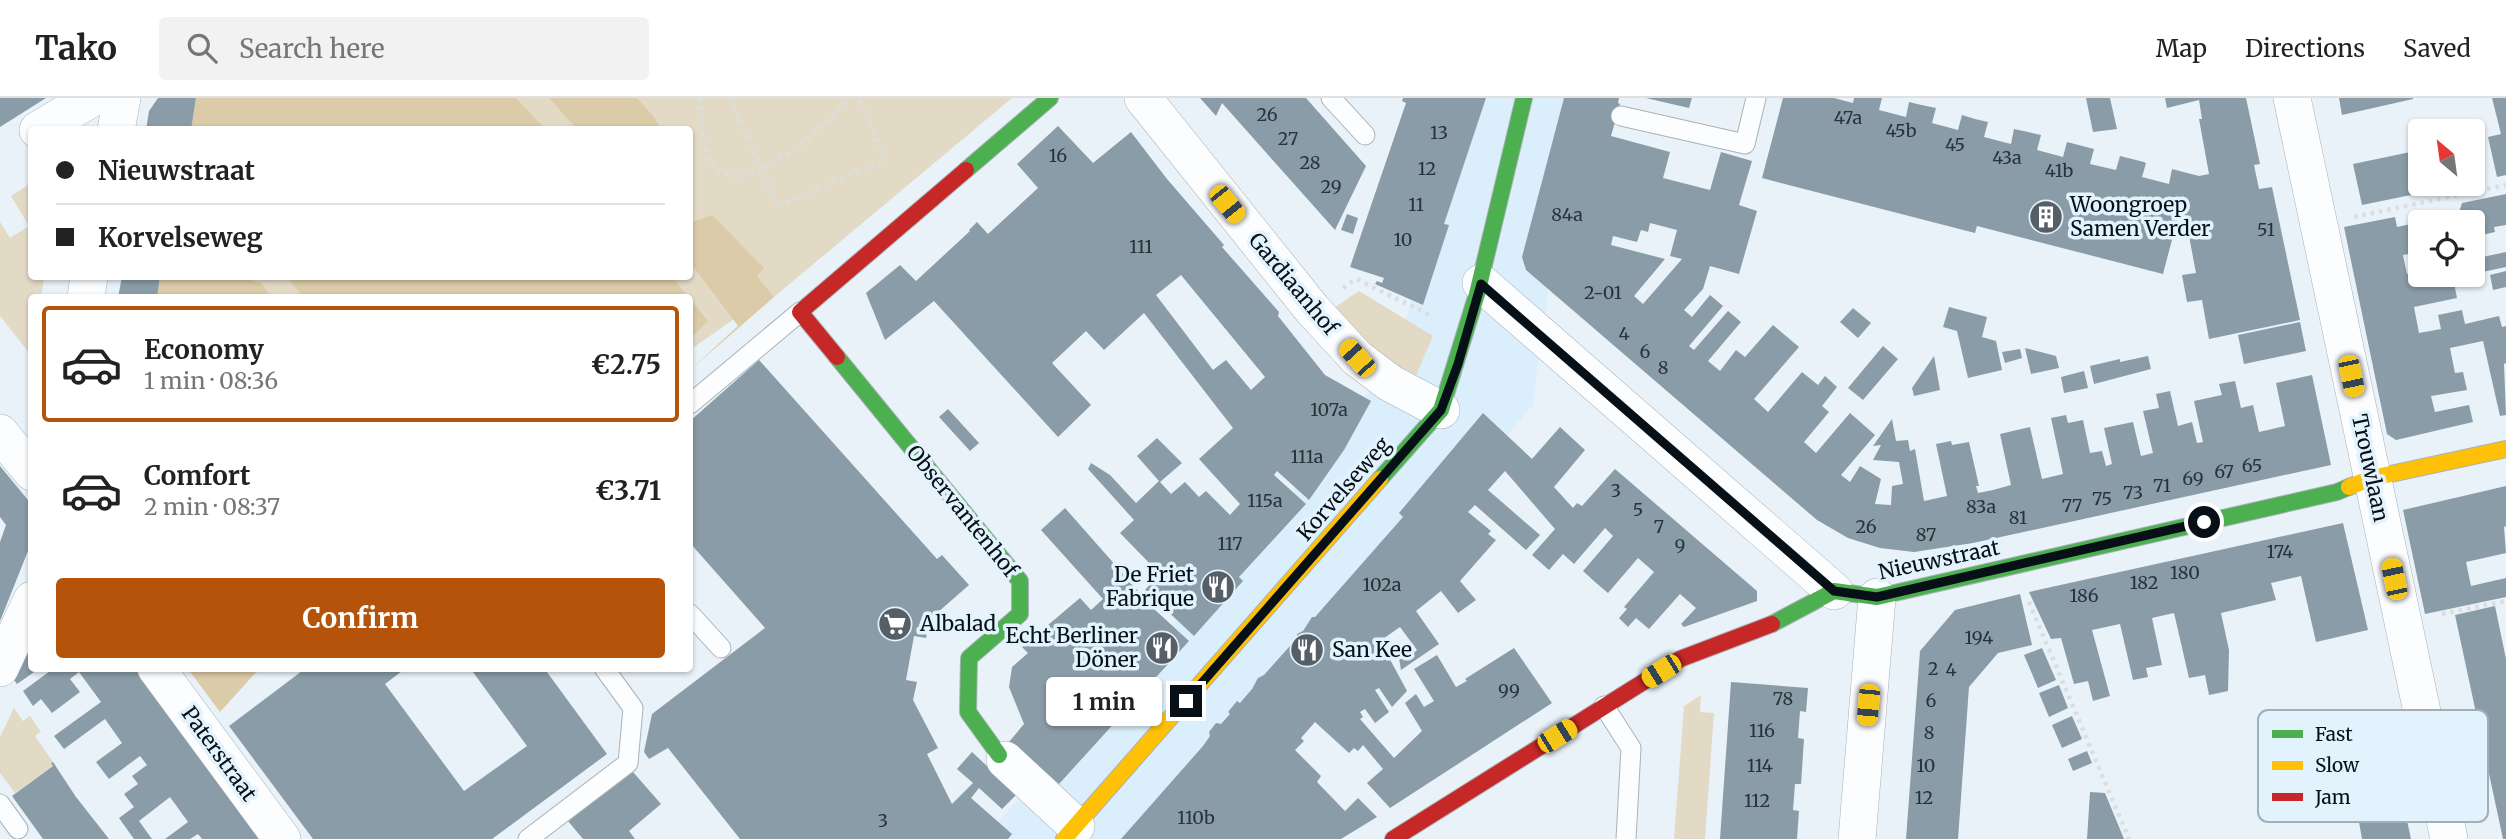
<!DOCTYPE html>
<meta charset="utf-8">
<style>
:root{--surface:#fff;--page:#f2f2f2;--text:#222;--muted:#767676;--line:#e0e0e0;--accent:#b45309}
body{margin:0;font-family:Merriweather,serif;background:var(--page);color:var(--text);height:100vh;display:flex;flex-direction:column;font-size:26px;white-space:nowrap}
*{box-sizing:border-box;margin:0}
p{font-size:23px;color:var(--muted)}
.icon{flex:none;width:38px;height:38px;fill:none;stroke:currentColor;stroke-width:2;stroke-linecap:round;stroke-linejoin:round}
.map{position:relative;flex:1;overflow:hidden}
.panel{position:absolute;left:28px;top:196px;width:665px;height:378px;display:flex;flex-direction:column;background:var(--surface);border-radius:7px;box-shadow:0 2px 5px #0004}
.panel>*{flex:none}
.banner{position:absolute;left:28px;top:28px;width:665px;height:154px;border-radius:7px;box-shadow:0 2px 5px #0004;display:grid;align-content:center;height:154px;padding:0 28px;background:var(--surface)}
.needle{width:46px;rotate:331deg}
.tools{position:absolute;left:2408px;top:21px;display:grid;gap:14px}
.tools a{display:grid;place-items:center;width:77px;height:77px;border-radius:7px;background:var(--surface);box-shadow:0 2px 5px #0004;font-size:35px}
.end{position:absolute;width:32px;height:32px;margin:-16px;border:9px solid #071016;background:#fff;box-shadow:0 0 0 4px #fff}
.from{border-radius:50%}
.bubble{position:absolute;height:49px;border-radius:7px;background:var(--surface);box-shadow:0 2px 5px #0004;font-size:23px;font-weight:700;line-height:49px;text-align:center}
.car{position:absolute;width:21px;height:42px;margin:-21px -10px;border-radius:9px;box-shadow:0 0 5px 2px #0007;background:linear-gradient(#f5c518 24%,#345 0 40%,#f5c518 0 76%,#345 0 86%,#f5c518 0)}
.banner b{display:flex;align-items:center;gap:24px;height:66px;font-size:26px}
.banner b+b{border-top:2px solid var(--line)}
.banner i{width:18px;height:18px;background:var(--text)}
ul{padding:12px 0 0;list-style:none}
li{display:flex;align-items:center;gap:21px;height:116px;margin:0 14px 10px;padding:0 14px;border:4px solid transparent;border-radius:7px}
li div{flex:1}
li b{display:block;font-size:26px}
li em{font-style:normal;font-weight:700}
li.selected{border-color:var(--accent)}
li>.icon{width:63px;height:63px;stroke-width:1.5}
.button{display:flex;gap:14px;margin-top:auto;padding:14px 28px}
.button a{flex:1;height:80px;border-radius:7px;background:var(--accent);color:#fff;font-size:28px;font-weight:700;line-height:80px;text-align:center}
header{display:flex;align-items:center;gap:42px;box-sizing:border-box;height:98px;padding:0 35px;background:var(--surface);border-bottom:2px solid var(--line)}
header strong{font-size:33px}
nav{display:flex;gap:38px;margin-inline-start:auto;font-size:24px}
.search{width:490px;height:63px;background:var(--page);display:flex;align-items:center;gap:18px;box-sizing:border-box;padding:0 24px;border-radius:7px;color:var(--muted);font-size:26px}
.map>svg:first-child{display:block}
.built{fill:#dbeefb}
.green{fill:#e3dac6}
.forest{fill:#dbcba8}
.building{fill:#8a9ca7;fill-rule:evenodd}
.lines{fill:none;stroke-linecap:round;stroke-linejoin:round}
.lane-casing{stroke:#a9b2b8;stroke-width:21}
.street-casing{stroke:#a9b2b8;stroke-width:38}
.fast-casing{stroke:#a9b2b8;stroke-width:18}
.slow-casing{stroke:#a9b2b8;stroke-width:18}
.jam-casing{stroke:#a9b2b8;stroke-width:18}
.path{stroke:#dbdedf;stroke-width:4.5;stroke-dasharray:3.5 5;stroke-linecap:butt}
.lane{stroke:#fcfdfe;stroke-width:19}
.street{stroke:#fcfdfe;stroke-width:37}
.fast{stroke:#4caf50;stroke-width:16}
.slow{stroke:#ffc107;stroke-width:16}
.jam{stroke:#c62828;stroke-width:16}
.route{stroke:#071016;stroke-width:9}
.labels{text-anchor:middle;stroke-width:7;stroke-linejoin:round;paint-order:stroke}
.number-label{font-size:18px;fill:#28333a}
.poi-label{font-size:21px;fill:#071016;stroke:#e3f3fe;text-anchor:start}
.street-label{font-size:21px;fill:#071016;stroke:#e3f3fe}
.key{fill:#e3f3fe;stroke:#a1afb8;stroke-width:2}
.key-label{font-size:19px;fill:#071016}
</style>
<header>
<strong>Tako</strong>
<div class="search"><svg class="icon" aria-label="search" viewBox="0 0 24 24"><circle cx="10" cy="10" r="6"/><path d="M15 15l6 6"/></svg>Search here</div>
<nav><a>Map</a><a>Directions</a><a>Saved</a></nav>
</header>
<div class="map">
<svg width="2506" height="741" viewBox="0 0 2506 741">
<rect width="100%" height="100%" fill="#e9f2f8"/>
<path class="built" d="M1470,0H1584L1552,165L1533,307L1286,596L1150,741H983L1312,371L1395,260Z"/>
<path class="green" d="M262,0H1012L774,199L771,195L690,252V200H228L232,178H690V32L257,31Z
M31,85L32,178L44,179L41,199L32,200L31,257L0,218V124L10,140L29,128L11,98Z
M1359,193L1433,238L1413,284L1402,279L1332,211Z
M1701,597L1700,614L1714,615L1705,741H1674L1684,608Z
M14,610L23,623L30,618L41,634L35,638L53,664L51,665L53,668L15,695L0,675V639Z"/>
<path class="forest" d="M196,0H516L545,31L191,32Z
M549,0H637L654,19L661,31H577Z
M712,117L764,170L757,178L774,199L690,272L738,228L690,164V121L693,124Z
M160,178L249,179L251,182L261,185L272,199L157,200Z
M287,179H672L708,223L690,241V200L303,199Z
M188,571H259L220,614Z"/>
<path class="building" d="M0,0H46L0,29Z
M158,0H196L191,32H146L149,13Z
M1200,0H1306L1366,68L1335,132L1222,5L1216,18Z
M1403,0H1486L1444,126L1449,127L1423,207L1375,186L1377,183L1382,185L1384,180L1350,169L1406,5L1402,3Z
M1564,0H1619L1618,5L1620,6L1611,38L1670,54L1663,80L1710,92L1721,54L1752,63L1739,107L1757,113L1739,176L1710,168L1703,191L1684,212L1692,219L1710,197L1723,208L1689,248L1694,252L1728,213L1741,224L1708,263L1720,273L1736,252L1745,259L1773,227L1799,249L1754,301L1768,314L1802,274L1818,287L1825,278L1837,289L1822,308L1829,314L1804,344L1816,355L1850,315L1875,337L1841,377L1850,384L1860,368L1881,381L1875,406L1891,407L1892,388L1903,386L1899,364L1873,362L1881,347L1873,348L1892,321L1896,343L1908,342L1910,353L1915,351L1924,403L1947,398L1936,346L1951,343L1952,347L1969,344L1979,388H1976L1978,395L1993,392L2011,387L2000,336L2030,329L2042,381L2063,376L2051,320L2066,317L2068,325L2083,322L2090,355L2102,353L2106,368L2112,366L2104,330L2133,324L2141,358L2153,355L2143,313L2159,310L2156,296L2170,293L2178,328L2192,324L2197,345L2203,344L2194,303L2222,297L2219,286L2235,283L2241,310L2253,307L2259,334L2285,328L2276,285L2312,277L2331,367L1973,445L1914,454L1880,450L1848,440L1817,422L1526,172L1522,159ZM1650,125L1677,132L1670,158L1682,161L1643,206L1634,198L1665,161L1611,147L1613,138L1637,144L1641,132L1648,134Z
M1646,0H1692L1689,10Z
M1783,0H1834L1853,5L1854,0H1882L1879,12L1906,19L1909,4L1917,6L1936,10L1932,25L1958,32L1962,17L1975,21L1988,24L1984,39L2011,46L2014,31L2028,34L2041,37L2037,52L2063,59L2067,44L2094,51L2090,66L2116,72L2120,58L2144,64L2146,65L2142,79L2169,86L2172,71L2199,78L2209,76L2199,21H2202L2199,2L2167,10L2165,0H2246L2260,66L2254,67L2259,91L2272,89L2300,222L2209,241L2202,202L2187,204L2182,177L2196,175L2185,117L2179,115L2163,176L1977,128L1975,135L1762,80Z
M2086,0H2110L2117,31L2093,34Z
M2339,0H2413V1L2342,17Z
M2492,0H2506V77L2497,79L2488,39L2501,36Z
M1058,28L1093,65L1131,34L1167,81L1224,147L1222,149L1279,214L1278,218L1325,277L1371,303L1344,352L1309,402L1277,373L1274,377L1306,406L1239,479L1243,483L1194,538L1145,492L1158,477L1153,473L1155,471L1120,435L1134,422L1088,371L1091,365L1110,377L1136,405L1159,383L1137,358L1157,340L1182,365L1160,384L1171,396L1185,384L1199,399L1206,393L1230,417L1240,406L1199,361L1233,330L1144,215L1104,252L1086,233L1052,265L1091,307L1058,339L934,203L885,242L866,195L900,167L916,183L970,133L969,132L977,124L988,136L1038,90L1017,66ZM1181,177L1265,279L1251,292L1226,262L1213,272L1156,197Z
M2420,52V86L2460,87L2362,107L2353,66Z
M2506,96V127L2494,129L2495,134L2473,139V124H2456L2462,105Z
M1347,116L1358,120L1353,136L1341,132Z
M2447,118L2448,124H2424V123Z
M2395,119L2397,129L2420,124V154L2403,157L2407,176L2420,173V177H2462L2453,180L2457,200L2414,209L2419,235L2441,231L2438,217L2462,212L2465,226L2499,218L2502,229L2506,228V265L2504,266L2506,317L2500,318L2483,243L2450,250L2455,275L2463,274L2467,292L2431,298L2435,314L2469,307L2473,324L2396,342L2387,336L2344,129Z
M2506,154V169L2473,176V161Z
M2506,173V189L2493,192L2490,177Z
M122,178H160L157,200H118Z
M1949,209L1987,219L1982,239L1996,243L2002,272L1968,280L1957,233L1943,229Z
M1853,210L1871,225L1858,240L1840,224Z
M2300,224L2306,253L2244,266L2238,237Z
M1883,248L1898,261L1863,302L1848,290Z
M2025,250L2056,258L2059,270L2031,276Z
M2020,251L2022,260L2005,265L2002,254Z
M1934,258L1940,292L1914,298L1912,290Z
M2148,258L2151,271L2094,286L2090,268L2120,261V264Z
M759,262L937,461L942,457L969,487L929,522L926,540L914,538L906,582L917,584L913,602L938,650L927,656L952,706L973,685L957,671L972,654L988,669L1024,626L1009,589L1012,569L1028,555L1022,549L1080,500L1091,512L1103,501L1041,432L1065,410L1125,478L1109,494L1126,479L1154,511L1189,543L1059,686L1017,649V696L1002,711L979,690L971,700L1012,736L1008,741H740L668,650L649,661L644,654L652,616L765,530L690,445V323Z
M2084,273L2088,290L2064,295L2061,279Z
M948,311L979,345L970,353L939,319Z
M1483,315L1532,361L1560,329L1585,352L1554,389L1573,410L1577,405L1582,408L1615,371L1757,493V503L1684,529L1681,526L1696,510L1680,496L1649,531L1636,520L1628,529L1619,520L1627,511L1624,509L1654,474L1638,460L1608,495L1595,484L1583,473L1613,438L1605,430L1574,466L1563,456L1549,472L1532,457L1555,431L1505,373L1488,392L1540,437L1526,452L1475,407L1468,414L1491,433L1488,436L1496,442L1460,483L1476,502L1458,515L1441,493L1416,513L1439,546L1401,572L1399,560L1413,550L1415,554L1417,552L1400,529L1380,543L1407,593L1392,609L1379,590L1375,592L1389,614L1375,625L1365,611L1360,614L1363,619L1360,621L1394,660L1422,633L1405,605L1416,596L1424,609L1434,603L1414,571L1437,557L1456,589L1467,583L1465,581L1514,550L1552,605L1390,710L1367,685L1383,671L1363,647L1358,653L1354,650L1349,655L1315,624L1301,640L1304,643L1295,652L1321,678L1317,684L1345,713L1358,700L1377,719L1341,741H1121L1203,648L1210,638L1209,634L1216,625L1221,626L1230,616L1228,614L1237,603L1240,605L1252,591L1258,580L1264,577L1297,540V536L1303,533L1312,519H1315L1403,419L1399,415Z
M0,368L32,407V443L0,523V444L6,427L0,419Z
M2506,388V428L2504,429L2506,455L2466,464L2471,488L2506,480V499L2425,516L2403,412Z
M2343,425L2368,532L2316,544L2301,478L2271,485L2276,502L2221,515L2229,552L2228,593L2209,597L2205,577L2189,580L2174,515L2152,520L2162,567L2146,570L2148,579L2133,582L2120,526L2092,532L2110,598L2093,603L2088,583L2074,586L2061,540L2051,541L2029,494Z
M2020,496L2032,547L1998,555L1969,589L1958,741H1906L1920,553L1955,512Z
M2495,508L2506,561V741H2503L2455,517Z
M2042,550L2056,582L2038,590L2024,557Z
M27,554L32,560V570H40L17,586L14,582Z
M54,570H137L262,741H202L198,736L190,741H165L188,724L170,699L139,723L152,741H134L119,720L134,709L124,696L138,686L132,678L147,667L140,658L109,681L96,664L122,645L105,621L64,651L54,638L101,604L79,574L70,581L80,594L52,615L41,601L33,608L23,593Z
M306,570H406L385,586L464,693L527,648L470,570H544L607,656L492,741H313L229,628Z
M1731,584L1808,590L1806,614L1800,613L1798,640L1804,641L1801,686H1795L1793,712L1799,713L1797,741H1720Z
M2059,587L2068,610L2049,619L2039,595Z
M2383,611L2411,741H2362L2356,707L2280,721L2277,706L2310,698L2307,687L2301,689L2300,683L2348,672L2341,640L2293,650L2288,631Z
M2072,618L2082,641L2062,650L2052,627Z
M2087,653L2092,665L2073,673L2068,661Z
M53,664L76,699L109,741H43L12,698L53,668L51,665Z
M633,674L661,706L629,733L635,741H583L568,723Z
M2090,694L2105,695L2124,741H2087Z"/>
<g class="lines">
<g class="lane-casing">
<path id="lane" d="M1331,0L1365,37
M1621,18L1745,46L1756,0
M690,306L800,214
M690,516L721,550
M1604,608L1631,650L1626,741
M0,706L18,731
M528,741L628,665L633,610L604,570"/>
</g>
<g class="street-casing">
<path id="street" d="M1143,0L1312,211L1357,260L1390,285L1441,312
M2292,0L2449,741
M38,32L92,0
M116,32L122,0
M1481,185L1834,493
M86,200L89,178
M0,335L32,374
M0,570L32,502
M156,570L282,741
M1005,662L1076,728
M1857,741L1877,499"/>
</g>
<g class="fast-casing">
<path id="fast" d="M966,72L1050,0
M837,259L1020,483V516L969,560L968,614L999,657
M1380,381L1441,312L1477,196L1524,0
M1772,526L1834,493L1877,499L2337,394L2349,389"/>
</g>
<g class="slow-casing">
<path id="slow" d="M2349,389L2372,380L2506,351
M1064,741L1380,381"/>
</g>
<g class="jam-casing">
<path id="jam" d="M837,259L800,214L966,72
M1393,741L1680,561L1772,526"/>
</g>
<path class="path" d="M700,0L702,32L707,60L716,72L735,79L758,75L806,43L851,0
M733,0L731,1L778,108L885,61L859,0
M2354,119L2506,87
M1343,190L1356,181L1432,218
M2029,504L2129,741
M2442,516L2506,503"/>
<use href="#lane" class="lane"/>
<use href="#street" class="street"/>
<use href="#fast" class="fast"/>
<use href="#slow" class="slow"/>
<use href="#jam" class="jam"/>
</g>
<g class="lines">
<path class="route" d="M1186,603L1441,312L1458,266L1481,186L1834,493L1877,499L2204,424"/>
</g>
<defs>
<g id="building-disc" transform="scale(1.75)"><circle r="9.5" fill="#565f65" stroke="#e3f3fe"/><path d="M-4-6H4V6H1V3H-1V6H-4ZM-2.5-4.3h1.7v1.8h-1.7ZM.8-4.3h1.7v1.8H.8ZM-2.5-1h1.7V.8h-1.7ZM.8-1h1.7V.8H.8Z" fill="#fff"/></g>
<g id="restaurant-disc" transform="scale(1.75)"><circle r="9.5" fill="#565f65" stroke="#e3f3fe"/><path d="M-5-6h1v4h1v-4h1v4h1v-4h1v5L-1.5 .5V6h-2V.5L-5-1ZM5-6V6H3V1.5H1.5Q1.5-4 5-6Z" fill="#fff"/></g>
<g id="supermarket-disc" transform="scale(1.75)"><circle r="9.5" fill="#565f65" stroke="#e3f3fe"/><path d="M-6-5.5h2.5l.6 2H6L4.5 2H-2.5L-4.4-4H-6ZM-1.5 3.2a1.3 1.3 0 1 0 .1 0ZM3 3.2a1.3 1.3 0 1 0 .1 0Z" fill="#fff"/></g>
</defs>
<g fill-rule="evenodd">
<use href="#building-disc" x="2046" y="119"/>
<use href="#restaurant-disc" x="1218" y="489"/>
<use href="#supermarket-disc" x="895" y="526"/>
<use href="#restaurant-disc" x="1162" y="550"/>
<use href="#restaurant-disc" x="1307" y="552"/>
</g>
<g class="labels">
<g class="number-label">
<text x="1267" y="23">26</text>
<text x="1848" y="26">47a</text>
<text x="1901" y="39">45b</text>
<text x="1439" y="41">13</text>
<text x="1288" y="47">27</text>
<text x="1955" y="53">45</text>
<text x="1058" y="64">16</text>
<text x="2007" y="66">43a</text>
<text x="1310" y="71">28</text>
<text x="1427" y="77">12</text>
<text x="2059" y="79">41b</text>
<text x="1331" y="95">29</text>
<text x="1416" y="113">11</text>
<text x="1567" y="123">84a</text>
<text x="2266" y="138">51</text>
<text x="1403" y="148">10</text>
<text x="1141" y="155">111</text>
<text x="1603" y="201">2-01</text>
<text x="1624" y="242">4</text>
<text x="1645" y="260">6</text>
<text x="1663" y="276">8</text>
<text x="1329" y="318">107a</text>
<text x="1307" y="365">111a</text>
<text x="2252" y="374">65</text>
<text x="2224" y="380">67</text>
<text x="2193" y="387">69</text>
<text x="2162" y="394">71</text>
<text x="1616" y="399">3</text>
<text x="2133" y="401">73</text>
<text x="2102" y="407">75</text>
<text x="1265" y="409">115a</text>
<text x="2072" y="414">77</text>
<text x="1981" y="415">83a</text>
<text x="1638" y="418">5</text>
<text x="2018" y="426">81</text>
<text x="1659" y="435">7</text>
<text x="1866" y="435">26</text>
<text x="1926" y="443">87</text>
<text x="1230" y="452">117</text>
<text x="1680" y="454">9</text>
<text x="2280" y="460">174</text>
<text x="2185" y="481">180</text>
<text x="2144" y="491">182</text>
<text x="1382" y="493">102a</text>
<text x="2084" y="504">186</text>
<text x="1979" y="546">194</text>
<text x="1933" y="577">2</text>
<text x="1951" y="578">4</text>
<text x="1509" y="599">99</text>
<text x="1783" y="607">78</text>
<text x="1931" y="609">6</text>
<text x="1762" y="639">116</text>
<text x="1929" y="641">8</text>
<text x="1760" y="674">114</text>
<text x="1926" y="674">10</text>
<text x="1924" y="706">12</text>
<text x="1757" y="709">112</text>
<text x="1196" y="726">110b</text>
<text x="883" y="729">3</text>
</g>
<g class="poi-label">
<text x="2070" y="114">Woongroep<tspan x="2070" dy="24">Samen Verder</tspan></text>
<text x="1194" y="484" text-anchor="end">De Friet<tspan x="1194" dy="24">Fabrique</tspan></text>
<text x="920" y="533">Albalad</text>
<text x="1138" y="545" text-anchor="end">Echt Berliner<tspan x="1138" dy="24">Döner</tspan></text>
<text x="1332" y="559">San Kee</text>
</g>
<g class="street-label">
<text transform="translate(1293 186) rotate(50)" y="7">Gardiaanhof</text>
<text transform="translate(2370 370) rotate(78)" y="7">Trouwlaan</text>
<text transform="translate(1344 391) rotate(-49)" y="7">Korvelseweg</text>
<text transform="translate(962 413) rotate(51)" y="7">Observantenhof</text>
<text transform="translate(1939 462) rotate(-12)" y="7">Nieuwstraat</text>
<text transform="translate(219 656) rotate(54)" y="7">Paterstraat</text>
</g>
</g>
<rect x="2258" y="612" width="230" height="112" rx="10" class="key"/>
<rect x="2272" y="632" width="31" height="8" fill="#4caf50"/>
<rect x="2272" y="663" width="31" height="9" fill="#ffc107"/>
<rect x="2272" y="695" width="31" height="8" fill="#c62828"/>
<g class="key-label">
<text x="2315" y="643">Fast</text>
<text x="2315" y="674">Slow</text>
<text x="2315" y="706">Jam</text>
</g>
</svg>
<div class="tools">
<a><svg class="needle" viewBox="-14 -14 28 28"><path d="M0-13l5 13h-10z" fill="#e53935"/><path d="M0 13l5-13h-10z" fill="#767676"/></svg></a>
<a><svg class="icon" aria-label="locate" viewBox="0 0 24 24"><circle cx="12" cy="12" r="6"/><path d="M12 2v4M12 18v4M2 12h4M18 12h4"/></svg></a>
</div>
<i class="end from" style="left:2204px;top:424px"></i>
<i class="end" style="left:1186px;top:603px"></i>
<div class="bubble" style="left:1046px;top:579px;width:116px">1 min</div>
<i class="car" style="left:1227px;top:106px;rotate:141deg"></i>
<i class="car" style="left:1357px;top:260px;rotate:318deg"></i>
<i class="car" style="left:2351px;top:278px;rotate:168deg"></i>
<i class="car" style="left:2394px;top:481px;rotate:348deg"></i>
<i class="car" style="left:1661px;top:573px;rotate:238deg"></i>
<i class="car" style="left:1868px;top:607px;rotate:185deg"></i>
<i class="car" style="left:1557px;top:638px;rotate:58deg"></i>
<div class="banner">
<b><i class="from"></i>Nieuwstraat</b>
<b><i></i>Korvelseweg</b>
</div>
<section class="panel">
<ul>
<li class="selected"><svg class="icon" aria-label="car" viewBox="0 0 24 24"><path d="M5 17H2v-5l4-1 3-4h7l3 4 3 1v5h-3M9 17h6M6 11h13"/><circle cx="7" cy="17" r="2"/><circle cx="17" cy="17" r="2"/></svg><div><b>Economy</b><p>1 min · 08:36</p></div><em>€2.75</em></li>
<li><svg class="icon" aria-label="car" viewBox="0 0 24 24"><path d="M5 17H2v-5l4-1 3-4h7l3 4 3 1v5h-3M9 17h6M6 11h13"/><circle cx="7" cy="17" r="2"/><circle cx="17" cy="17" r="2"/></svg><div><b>Comfort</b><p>2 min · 08:37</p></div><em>€3.71</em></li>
</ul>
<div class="button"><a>Confirm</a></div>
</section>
</div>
